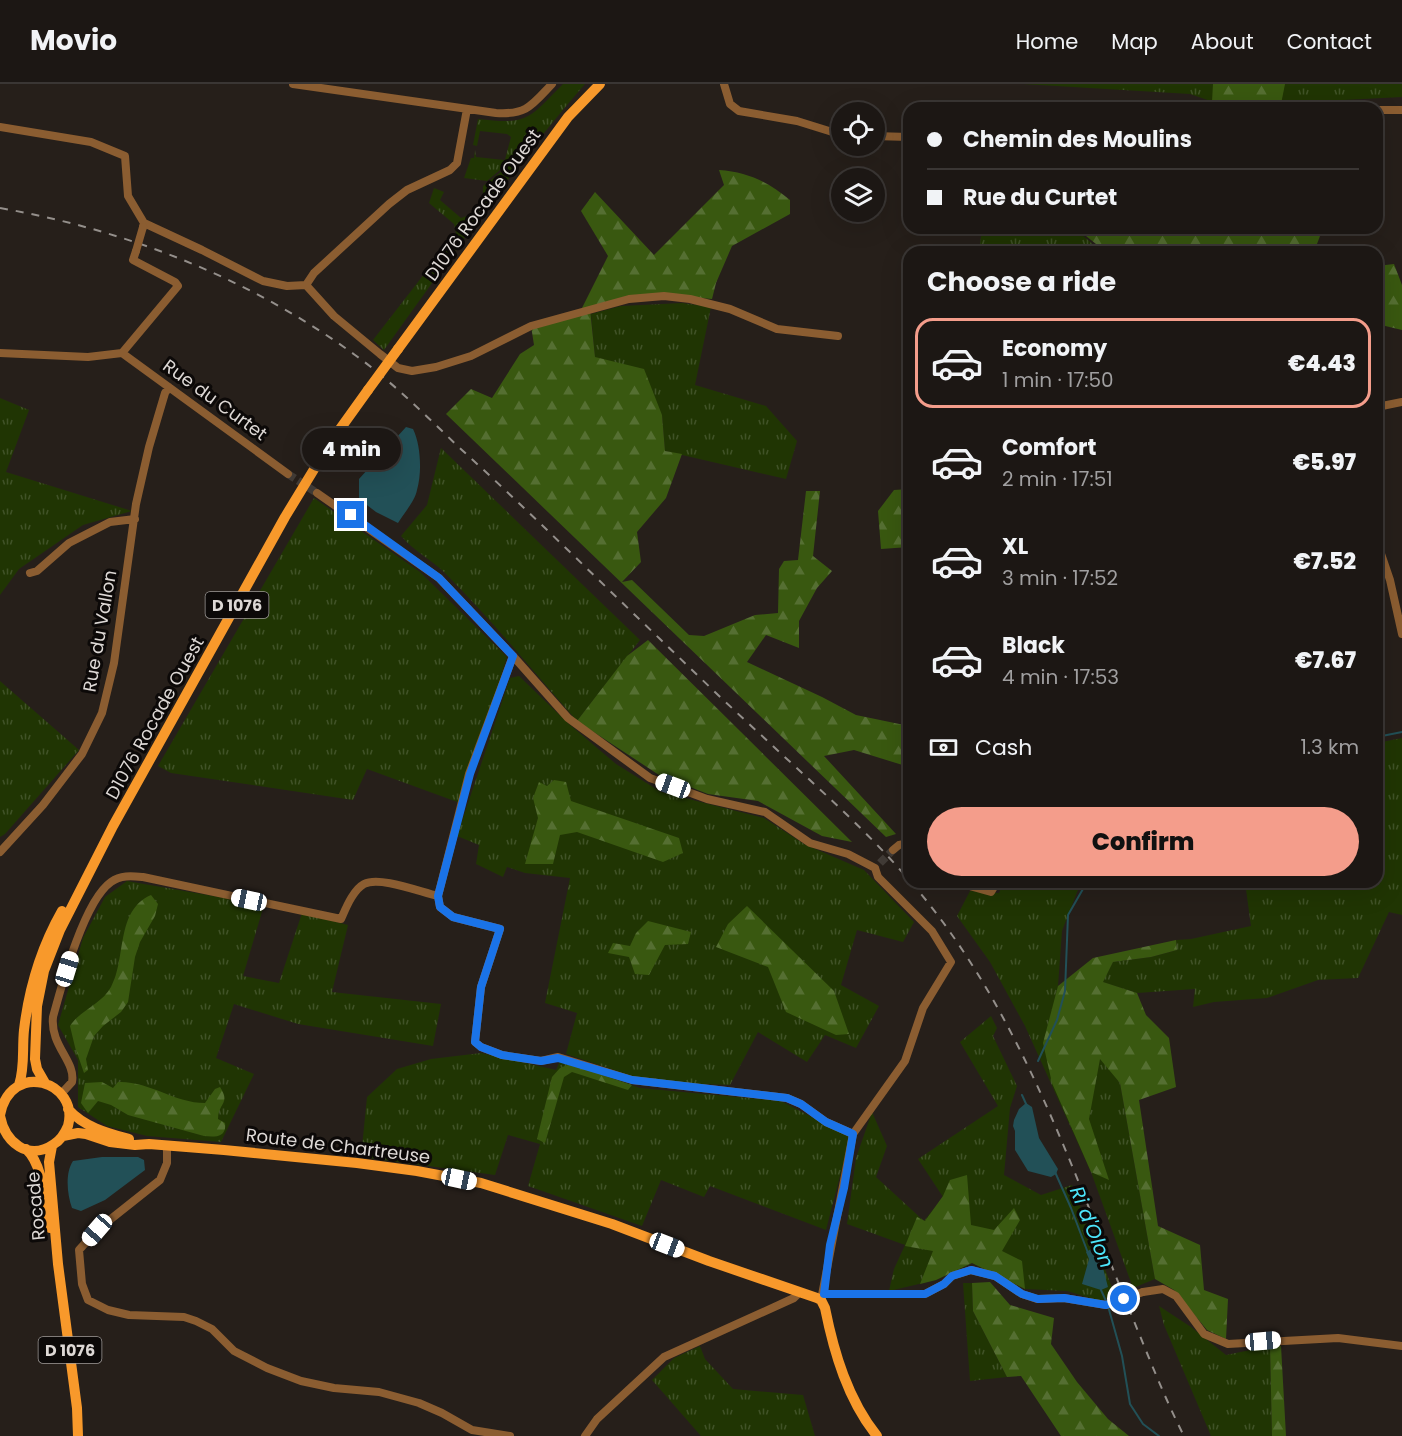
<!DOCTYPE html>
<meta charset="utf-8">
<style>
:root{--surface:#1c1714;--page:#292422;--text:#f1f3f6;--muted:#a09fa0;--line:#3a3634;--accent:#f49d8b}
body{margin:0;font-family:Poppins,sans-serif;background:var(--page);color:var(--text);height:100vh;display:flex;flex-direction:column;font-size:22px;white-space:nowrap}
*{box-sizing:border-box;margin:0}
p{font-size:20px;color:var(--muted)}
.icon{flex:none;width:33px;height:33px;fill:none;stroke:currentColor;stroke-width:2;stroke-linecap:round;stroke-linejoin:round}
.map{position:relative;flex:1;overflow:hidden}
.drawer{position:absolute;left:903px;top:162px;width:480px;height:642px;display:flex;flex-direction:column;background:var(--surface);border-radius:18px;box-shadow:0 6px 24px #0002,0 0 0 2px var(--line)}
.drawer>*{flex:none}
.hud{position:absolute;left:903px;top:18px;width:480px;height:132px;border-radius:18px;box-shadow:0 6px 24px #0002,0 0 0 2px var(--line);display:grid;align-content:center;height:132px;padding:0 24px;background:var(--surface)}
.fabs{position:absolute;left:831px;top:18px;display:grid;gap:12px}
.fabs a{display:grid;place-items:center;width:54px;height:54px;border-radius:50%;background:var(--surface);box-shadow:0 6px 24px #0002,0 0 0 2px var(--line);font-size:30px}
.end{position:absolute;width:27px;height:27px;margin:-14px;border:8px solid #1a73e8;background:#fff;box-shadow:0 0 0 3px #fff}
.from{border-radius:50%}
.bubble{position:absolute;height:42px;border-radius:21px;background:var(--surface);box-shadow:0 6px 24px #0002,0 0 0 2px var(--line);font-size:20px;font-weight:800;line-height:42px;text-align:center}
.car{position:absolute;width:18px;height:36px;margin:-18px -9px;border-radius:8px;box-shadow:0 0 4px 2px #0007;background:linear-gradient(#fff 24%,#345 0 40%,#fff 0 76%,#345 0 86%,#fff 0)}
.hud b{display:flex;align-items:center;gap:21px;height:57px;font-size:22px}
.hud b+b{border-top:2px solid var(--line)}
.hud i{width:15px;height:15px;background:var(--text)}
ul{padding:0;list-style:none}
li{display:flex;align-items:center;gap:18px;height:90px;margin:0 12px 9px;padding:0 12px;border:3px solid transparent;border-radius:18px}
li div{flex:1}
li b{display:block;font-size:22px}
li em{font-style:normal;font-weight:800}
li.selected{border-color:var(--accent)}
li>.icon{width:54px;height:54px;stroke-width:1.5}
h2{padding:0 24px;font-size:27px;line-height:72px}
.pay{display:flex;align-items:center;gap:15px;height:66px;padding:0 24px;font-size:22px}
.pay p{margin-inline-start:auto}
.action{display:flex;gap:12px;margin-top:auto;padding:12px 24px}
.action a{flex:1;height:69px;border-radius:36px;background:var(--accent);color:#111;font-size:24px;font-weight:800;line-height:69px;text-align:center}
header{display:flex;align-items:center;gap:36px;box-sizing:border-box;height:84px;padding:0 30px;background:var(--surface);border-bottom:2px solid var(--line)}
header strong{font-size:28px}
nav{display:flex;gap:33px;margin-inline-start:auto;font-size:21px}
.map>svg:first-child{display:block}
.grass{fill:url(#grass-tufts)}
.forest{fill:url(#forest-firs)}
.water{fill:#225057}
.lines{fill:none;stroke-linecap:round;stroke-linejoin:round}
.stream{stroke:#225057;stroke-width:2}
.minor-tunnel{stroke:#413b36;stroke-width:8;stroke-dasharray:8 4;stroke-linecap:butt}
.minor{stroke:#8b5d31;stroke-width:8}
.major{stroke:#f8992b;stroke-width:10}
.rail{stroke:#948f8b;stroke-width:2;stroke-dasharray:8 8;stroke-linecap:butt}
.minor-bridge{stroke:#8b5d31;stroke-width:8}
.major-bridge{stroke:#f8992b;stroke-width:10}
.route{stroke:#1a73e8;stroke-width:8}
.labels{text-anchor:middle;stroke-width:6;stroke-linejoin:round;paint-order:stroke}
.shield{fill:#0c0908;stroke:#9e9a98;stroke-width:1.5}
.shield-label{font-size:16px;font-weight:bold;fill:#ddd8d5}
.street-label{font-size:18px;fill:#ddd8d5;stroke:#0c0908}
.water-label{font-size:20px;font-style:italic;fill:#4de4fa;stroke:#0c0908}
</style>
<header>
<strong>Movio</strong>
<nav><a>Home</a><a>Map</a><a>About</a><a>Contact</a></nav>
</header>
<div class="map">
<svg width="1402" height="1352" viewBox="0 0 1402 1352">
<defs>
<pattern id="grass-tufts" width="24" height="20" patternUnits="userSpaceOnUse" patternTransform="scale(1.5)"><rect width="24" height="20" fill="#203503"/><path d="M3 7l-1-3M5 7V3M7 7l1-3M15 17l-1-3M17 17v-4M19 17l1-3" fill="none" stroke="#405227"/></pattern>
<pattern id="forest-firs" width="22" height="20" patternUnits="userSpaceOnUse" patternTransform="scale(1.5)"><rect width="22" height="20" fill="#395810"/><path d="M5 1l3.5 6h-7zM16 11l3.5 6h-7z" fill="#556f32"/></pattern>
</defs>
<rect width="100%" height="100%" fill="#261f1a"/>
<path class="grass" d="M563,0H585C512,84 449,176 384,266L373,256L456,149L454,140L429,119L434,104L444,108L440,116L461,134C482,127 483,123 483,102L502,87L511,53L507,50L480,47L477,62L473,61L478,35C529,41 528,35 563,0Z
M1023,0H1402V13L1225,22L1190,10Z
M475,66L476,73L504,76L500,86L487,97L464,94L471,74H474Z
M982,144H1074L1102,168H979Z
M682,219L711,223L695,301L766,322L797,357L786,395L665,367L662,331L595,273L591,230L621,222Z
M0,314L29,326L6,388L132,427L83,441L19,485L0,511Z
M441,364L640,556L577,637C533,587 491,535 444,488C430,475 414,467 401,452L427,421Z
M314,414L420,488L507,573L460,719L367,685L353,716L171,689L158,682Z
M519,592L569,640L616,680L661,708L764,734L804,760L864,786L914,838L903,858L857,846L841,901L879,922L856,964L825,951L807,978L758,948L730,1001L650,998L566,970L577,929L545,919L570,794L525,789L507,783L503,793L476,780L479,761L457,752L510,594Z
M0,597L79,666L5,750L0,753Z
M1402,654V831L1389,828L1358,894L1318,896L1267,914L1214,918L1193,923L1195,905L1137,909L1102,898L1113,878L1151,873L1177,866L1176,856L1191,855L1251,842L1245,798H1377V659Z
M127,797L264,821L243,892L279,899L302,829L348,841L332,908L441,920L433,962L298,940L234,920L216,974L254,990L221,1058L147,1052L107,1042L78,1023V976L58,941L83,854L105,813Z
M1004,798H1081L1062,847L1058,902L1120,999L1155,1195L1133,1204L1091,1088L1025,942L990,878L957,832L970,807L999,809Z
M991,932L997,944L993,952L1017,1002L1010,1024L1004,1091L1041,1111L1072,1101L1115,1211L1100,1217L1067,1207L1025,1205L972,1179L936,1196L889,1207L894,1185L905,1161L847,1140L856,1074L872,1028L887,1062L876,1093L924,1137L943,1113L918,1075L998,1022L960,958Z
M481,969L556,986L560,977L640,1004L781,1017L850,1053L826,1146L710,1102L704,1113L661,1096L642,1142L528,1102L540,1060L508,1051L495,1091L361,1073L367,1013L397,985L431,975Z
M963,1199H972L973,1227L1007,1293L970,1297Z
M1159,1222L1191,1243L1226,1271L1270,1262L1272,1352H1211L1164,1241Z
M700,1262L705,1275L733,1305L803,1311L815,1352H701L652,1296L674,1274Z"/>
<path class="forest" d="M1213,0H1285L1281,20L1212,18Z
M719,86C748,88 768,98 790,116V130L732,162L716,199L712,215L657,210L590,225L595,273L644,285L662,331L665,367L682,370L666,414L637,448L641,478L622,498L632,496L689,551L704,552L755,531L778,529L779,485L784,477L798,476L806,407H820L813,472L832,487L817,504L799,537V564L766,551L747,578L822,613L856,631L909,642V683L854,666L824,672L896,750L886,753L446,330L471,305L492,314L520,270L534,261L531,242L580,228L608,172L581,127L595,108L654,171L724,101Z
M1076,144H1323L1314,168H1106Z
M1394,180L1402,201V246L1377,240V182Z
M909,405V463L881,465L878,427L894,406Z
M648,556L852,758L822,752L758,717L708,710L659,691L577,637L627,572Z
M554,696L566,698L571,717L679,754L683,769L663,778L577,748L560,751L553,780H525L538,734L533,714L539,698L547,702Z
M151,811L158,820L155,832L140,858L135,873L128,918L121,928L103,942L94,952L86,975L88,986L84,989L75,963L70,942C80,926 102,920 111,903C127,874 115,827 151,811Z
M747,822L834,907L849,950L836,951L786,928L768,883L716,863L728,840Z
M648,837L691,848L688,860L665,861L649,891L635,890L629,873L608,869L613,859L630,862L636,849Z
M1176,856L1177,866L1151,873L1113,878L1103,898L1137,909L1146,931L1169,954L1176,1003L1139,1016L1158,1142L1200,1161L1204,1206L1228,1215L1226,1255L1207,1246L1174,1206L1155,1195L1120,999L1100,975L1089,1035L1109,1096L1091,1088L1052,999L1043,959L1058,902L1093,874Z
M570,980L632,1001L628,1006L572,988L564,993L545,1059L537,1055L552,993L560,984Z
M102,998L113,1004L118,998C150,997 174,1019 205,1019L215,1005L220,1003C231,1020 218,1019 218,1035L225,1039C227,1054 214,1053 204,1052L128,1031L111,1021L98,1017L88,1029L81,1019L85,999Z
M967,1091L971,1141L994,1146L1014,1124L1020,1136L1002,1167L1022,1177L1025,1205L972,1179L936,1196L920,1200L933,1167L905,1162L917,1133L925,1137L943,1112L950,1096Z
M990,1198L1010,1221L1054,1234L1051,1260L1077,1298L1108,1335L1129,1352H1061L1021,1292L1007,1293L973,1227L972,1199Z
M1270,1262H1281L1286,1352H1272Z"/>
<path class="water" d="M406,343L413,345C421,361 422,389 417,406C415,417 404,429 398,439L376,428L359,415V395Z
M1026,1019L1032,1023L1039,1054L1058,1085L1056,1090L1051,1093L1028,1087L1015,1066V1047L1013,1042L1014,1036L1019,1025Z
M102,1073H138L144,1076L145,1086L105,1116L81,1127L72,1124C67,1110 65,1089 73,1077Z
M1091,1165L1094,1167L1103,1184L1108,1203L1101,1206L1082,1200L1089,1175L1086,1168Z"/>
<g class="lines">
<path class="stream" d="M1377,653L1402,648
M1038,977L1057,936L1065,907L1068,831L1087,798
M1022,1011L1027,1022
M1055,1088L1071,1124L1088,1169
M1101,1206L1106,1217
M1108,1222L1122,1272L1130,1320L1143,1340L1159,1352"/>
<path class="minor-tunnel" d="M288,390L317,409
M880,779L893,766"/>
<path class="minor" d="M293,0L496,29C527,31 532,21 552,0
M724,0L730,20L739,27L797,37L842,51
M1377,26H1402
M0,43L91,58L125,72L128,112L144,139L143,143
M874,52L909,53
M144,139L202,166L263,197L287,202L306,201
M306,201L334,232L380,270L398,284L412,287L436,283L471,272L531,242L629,215L664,212L690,215L730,225L777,245L838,252
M306,201L314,189L389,120L407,106L450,86L457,79L467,25
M0,269L88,273L122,269
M122,269L288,390
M122,269L178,202L175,198L133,176L136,167
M1377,323L1402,318
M317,409L439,494L513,572L568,634L650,694L707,715L765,728L810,759L848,770L875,784
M1377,458L1390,496L1402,550
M30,489L37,487L69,459L110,438L135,435
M513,572L469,690L438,812L440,823L453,833L500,845L481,903L475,958L481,963L502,971L541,977L558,973L632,996L787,1014L801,1020L826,1038L853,1050
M893,766L899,761L904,760L909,765
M0,768L43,721L82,670L102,629L114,579L136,420L149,363L165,309L169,303
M955,798L991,808L997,798
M61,1010L72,998C76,977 50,962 53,933C62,900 84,817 111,798C121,791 131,792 143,793L341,835C346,824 353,806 364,800C380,792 420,808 438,812
M167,1062V1079L160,1096L97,1146L79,1166L82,1200L88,1216L108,1226L129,1231L184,1233L196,1237L212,1245L234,1267L267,1284L301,1297L334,1304L379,1308L419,1319L442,1329L472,1346L510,1352
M1143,1208L1163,1205L1176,1212L1204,1250L1228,1260L1338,1254L1402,1262
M823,1210H925L944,1200L952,1192L971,1186L995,1192L1022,1210L1037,1215L1064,1214L1106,1221
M821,1216L853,1050L905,977L923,924L951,878L932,847L878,793L875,784
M585,1352L597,1335L664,1273L794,1214L799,1209"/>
<path class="major" d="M398,265L568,33L600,0
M45,999L37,985L35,975L37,922L44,887L60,846L113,742L285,433L330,359L368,306
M19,1001C25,983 22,965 24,946C29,904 41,864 62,827
M68,1025C84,1043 107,1049 129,1055
M0,1031C11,975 80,998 68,1042C65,1049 61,1056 54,1060C28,1078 5,1058 0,1032
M63,1052L78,1049L86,1050L110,1058L135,1061L149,1060L224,1066L357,1079L417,1087L481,1099L612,1140L709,1177L817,1214L821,1216L825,1224C834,1269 848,1316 877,1352
M52,1062L49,1078L58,1180L77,1324L78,1352
M26,1065C44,1081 45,1121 50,1144"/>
<path class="rail" d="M0,124C127,146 251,195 355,271C394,299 428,334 463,367C530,428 594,492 660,555C693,587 726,619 760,650C811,698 864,743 909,796
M911,798C1015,919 1068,1072 1126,1218C1145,1263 1162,1309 1184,1352"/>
<path class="minor-bridge" d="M136,167L143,143
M1106,1221L1143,1208"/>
<path class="major-bridge" d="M368,306L398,265"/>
</g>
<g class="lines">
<path class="route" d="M351,431L439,494L513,572L470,690L438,812L440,823L453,833L500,845L481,903L475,958L481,963L502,971L541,977L558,974L632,996L787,1014L801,1020L826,1038L853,1050L844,1104L830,1161L824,1210H925L944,1200L952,1192L971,1186L995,1192L1022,1210L1038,1215L1064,1214L1106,1221L1124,1215"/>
</g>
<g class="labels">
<g class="shield">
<rect x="205.5" y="508" width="63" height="26" rx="4.5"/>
<rect x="38.5" y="1253" width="63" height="26" rx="4.5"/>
</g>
<g class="shield-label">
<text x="237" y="527">D 1076</text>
<text x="70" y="1272">D 1076</text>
</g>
<g class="street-label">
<text transform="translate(483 121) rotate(-54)" y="6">D1076 Rocade Ouest</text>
<text transform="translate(215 316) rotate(36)" y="6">Rue du Curtet</text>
<text transform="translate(100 547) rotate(-80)" y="6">Rue du Vallon</text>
<text transform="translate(155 634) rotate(-61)" y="6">D1076 Rocade Ouest</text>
<text transform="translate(338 1062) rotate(7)" y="6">Route de Chartreuse</text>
<text transform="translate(36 1122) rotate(-95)" y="6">Rocade</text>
</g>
<g class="water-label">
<text transform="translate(1092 1143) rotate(68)" y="7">Ri d'Olon</text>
</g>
</g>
</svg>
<div class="fabs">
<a><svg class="icon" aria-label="locate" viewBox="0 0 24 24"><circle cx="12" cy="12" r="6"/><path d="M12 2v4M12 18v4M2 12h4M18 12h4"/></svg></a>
<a><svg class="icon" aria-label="layers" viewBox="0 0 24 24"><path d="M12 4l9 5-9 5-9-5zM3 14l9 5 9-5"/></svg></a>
</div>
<i class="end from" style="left:1124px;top:1215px"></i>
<i class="end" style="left:351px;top:431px"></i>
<div class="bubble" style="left:302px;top:344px;width:99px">4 min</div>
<i class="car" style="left:673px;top:702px;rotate:290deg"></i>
<i class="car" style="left:249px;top:816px;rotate:282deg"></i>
<i class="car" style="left:67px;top:885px;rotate:17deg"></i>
<i class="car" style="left:459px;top:1095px;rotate:102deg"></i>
<i class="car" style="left:97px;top:1146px;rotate:221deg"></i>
<i class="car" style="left:667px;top:1161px;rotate:111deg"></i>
<i class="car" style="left:1263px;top:1257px;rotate:85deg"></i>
<div class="hud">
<b><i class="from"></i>Chemin des Moulins</b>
<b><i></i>Rue du Curtet</b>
</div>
<section class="drawer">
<h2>Choose a ride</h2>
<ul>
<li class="selected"><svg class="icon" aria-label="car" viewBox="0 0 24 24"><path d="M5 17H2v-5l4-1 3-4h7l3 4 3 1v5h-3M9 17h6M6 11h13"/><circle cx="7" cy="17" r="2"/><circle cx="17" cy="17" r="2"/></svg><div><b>Economy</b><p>1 min · 17:50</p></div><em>€4.43</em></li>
<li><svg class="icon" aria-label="car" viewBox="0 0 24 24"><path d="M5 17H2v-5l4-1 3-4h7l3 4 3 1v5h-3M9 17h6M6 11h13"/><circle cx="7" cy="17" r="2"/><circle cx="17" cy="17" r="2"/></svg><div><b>Comfort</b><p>2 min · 17:51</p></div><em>€5.97</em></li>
<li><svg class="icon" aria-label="car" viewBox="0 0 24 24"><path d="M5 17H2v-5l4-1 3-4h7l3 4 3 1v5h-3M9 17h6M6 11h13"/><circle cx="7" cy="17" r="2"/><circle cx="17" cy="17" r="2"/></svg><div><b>XL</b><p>3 min · 17:52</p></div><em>€7.52</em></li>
<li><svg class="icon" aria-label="car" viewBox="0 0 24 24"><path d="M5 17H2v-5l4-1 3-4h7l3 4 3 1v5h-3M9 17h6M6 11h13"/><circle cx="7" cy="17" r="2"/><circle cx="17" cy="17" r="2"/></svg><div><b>Black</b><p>4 min · 17:53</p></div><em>€7.67</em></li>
</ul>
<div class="pay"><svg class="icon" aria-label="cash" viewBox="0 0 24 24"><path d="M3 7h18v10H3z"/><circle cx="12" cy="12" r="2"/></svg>Cash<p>1.3 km</p></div>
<div class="action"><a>Confirm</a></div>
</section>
</div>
